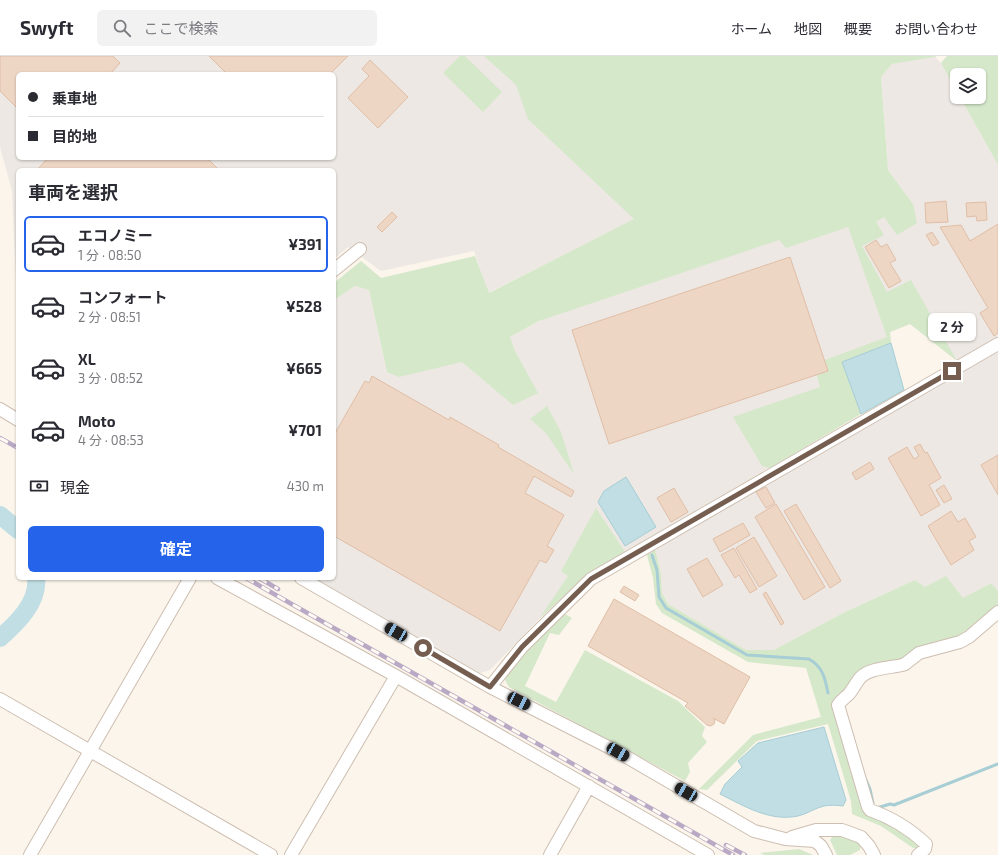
<!DOCTYPE html>
<html lang="ja">
<meta charset="utf-8">
<style>
:root{--surface:#fff;--page:#f2f2f3;--text:#2b2b33;--muted:#7c7c81;--line:#e1e1e2;--accent:#2563eb}
body{margin:0;font-family:"Exo 2","Noto Sans JP",sans-serif;background:var(--page);color:var(--text);height:100vh;display:flex;flex-direction:column;font-size:15px;white-space:nowrap}
*{box-sizing:border-box;margin:0}
p{font-size:13px;color:var(--muted)}
.icon{flex:none;width:22px;height:22px;fill:none;stroke:currentColor;stroke-width:2;stroke-linecap:round;stroke-linejoin:round}
.map{position:relative;flex:1;overflow:hidden}
.side{position:absolute;left:16px;top:112px;width:320px;height:412px;display:flex;flex-direction:column;background:var(--surface);border-radius:6px;box-shadow:0 1px 3px #0004}
.side>*{flex:none}
.top-card{position:absolute;left:16px;top:16px;width:320px;height:88px;border-radius:6px;box-shadow:0 1px 3px #0004;display:grid;align-content:center;height:88px;padding:0 12px;background:var(--surface)}
.tools{position:absolute;left:950px;top:12px;display:grid;gap:8px}
.tools a{display:grid;place-items:center;width:36px;height:36px;border-radius:6px;background:var(--surface);box-shadow:0 1px 3px #0004;font-size:20px}
.end{position:absolute;width:18px;height:18px;margin:-9px;border:5px solid #755e4f;background:#fff;box-shadow:0 0 0 2px #fff}
.from{border-radius:50%}
.bubble{position:absolute;height:28px;border-radius:6px;background:var(--surface);box-shadow:0 1px 3px #0004;font-size:13px;font-weight:700;line-height:28px;text-align:center}
.car{position:absolute;width:12px;height:24px;margin:-12px -6px;border-radius:5px;box-shadow:0 0 3px 1px #0007;background:linear-gradient(#222 24%,#8ab4d8 0 40%,#222 0 76%,#8ab4d8 0 86%,#222 0)}
.top-card b{display:flex;align-items:center;gap:14px;height:38px;font-size:15px}
.top-card b+b{border-top:1px solid var(--line)}
.top-card i{width:10px;height:10px;background:var(--text)}
ul{padding:0;list-style:none}
li{display:flex;align-items:center;gap:12px;height:56px;margin:0 8px 6px;padding:0 4px;border:2px solid transparent;border-radius:6px}
li div{flex:1}
li b{display:block;font-size:15px}
li em{font-style:normal;font-weight:700}
li.current{border-color:var(--accent)}
li>.icon{width:36px;height:36px;stroke-width:1.5}
h2{padding:0 12px;font-size:18px;line-height:48px}
.pay{display:flex;align-items:center;gap:10px;height:44px;padding:0 12px;font-size:15px}
.pay p{margin-inline-start:auto}
.button{display:flex;gap:8px;margin-top:auto;padding:8px 12px}
.button a{flex:1;height:46px;border-radius:6px;background:var(--accent);color:#fff;font-size:16px;font-weight:700;line-height:46px;text-align:center}
header{display:flex;align-items:center;gap:24px;box-sizing:border-box;height:56px;padding:0 20px;background:var(--surface);border-bottom:1px solid var(--line)}
header strong{font-size:19px}
nav{display:flex;gap:22px;margin-inline-start:auto;font-size:14px}
.search{width:280px;height:36px;background:var(--page);display:flex;align-items:center;gap:10px;box-sizing:border-box;padding:0 14px;border-radius:6px;color:var(--muted);font-size:15px}
.map>svg:first-child{display:block}
.industrial{fill:#ede8e3;fill-rule:evenodd}
.green{fill:#d5e8ca}
.water{fill:#c0dee4;stroke:#a7cdd5}
.lines{fill:none;stroke-linecap:round;stroke-linejoin:round}
.stream{stroke:#a7cdd5;stroke-width:3}
.river{stroke:#c0dee4;stroke-width:18}
.building{fill:#eed6c5;stroke:#e0bea6}
.minor-casing{stroke:#cdbeb1;stroke-width:14}
.minor{stroke:#fff;stroke-width:12}
.rail-casing{stroke:#b9a9c5;stroke-width:4.5}
.rail{stroke:#fef9f1;stroke-width:3;stroke-dasharray:9;stroke-linecap:butt}
.route{stroke:#755e4f;stroke-width:5}
</style>
<header>
<strong>Swyft</strong>
<div class="search"><svg class="icon" aria-label="search" viewBox="0 0 24 24"><circle cx="10" cy="10" r="6"/><path d="M15 15l6 6"/></svg>ここで検索</div>
<nav><a>ホーム</a><a>地図</a><a>概要</a><a>お問い合わせ</a></nav>
</header>
<div class="map">
<svg width="998" height="799" viewBox="0 0 998 799">
<rect width="100%" height="100%" fill="#fbf5eb"/>
<path class="industrial" d="M0,0H490L647,153L635,163L488,237L474,195L381,215L348,191L334,203V114H18V270L12,135L0,91ZM18,18H334V102H18Z
M935,1L941,7L957,36V41H960L998,109V282L957,305L910,268L890,276L891,287L842,306L861,358L590,516L539,563L490,614L480,617L312,522H334V244L355,230L369,234L387,316L462,306L515,295L510,281L679,190L877,150L898,179L913,148L888,114L881,21L892,8Z
M998,294V535L990,527L963,543L925,531L915,524L843,557L774,594H746L668,548L662,537L661,518L655,493Z"/>
<path class="green" d="M460,0H465L502,36L483,56L443,17Z
M484,0H937L935,1L892,8L881,21L888,114L913,148L917,167L897,179L884,161L876,166L884,179L862,190L887,236L911,224L957,305L910,268L890,276L891,287L842,306L861,358L770,412L762,410L733,361L820,331L814,308L887,281L848,171L786,192L779,184L539,265L510,281L515,295L538,337L513,349L462,306L399,321L387,316L369,234L355,230L334,244V227L361,205L381,222L475,200L489,237L634,163L528,63L516,29Z
M947,0H998V109L960,41H979V19H957V36L941,7Z
M547,350L561,376L574,418L545,376L530,363Z
M596,452L625,496L590,516L539,563L568,520L561,515Z
M655,493L661,518L662,537L668,548L746,594H774L843,557L915,524L925,531L946,520L963,542L991,527L998,535V549L955,583L900,605L863,614L834,647L866,757L883,762L919,786V792H913L881,770L852,758L851,745L828,668L757,685L707,734L699,733L753,679L821,661L806,612L748,606L662,557L656,548L653,522L647,499Z
M565,558L572,562L559,579L550,577L525,630L556,646L585,594L678,645L705,671L702,680L707,686L688,707L690,716L685,725L509,631L505,624L508,613Z
M833,780H846L861,788L860,794L850,799H837L830,784Z
M799,793L813,799H764L760,797Z"/>
<path class="water" d="M891,287L904,334L861,358L842,306Z
M626,421L656,471L625,490L598,446L604,435Z
M824,671L846,744L843,750C837,749 830,749 824,750C815,752 807,758 798,760C770,766 744,750 720,738L725,728L742,711L738,705L758,687Z"/>
<g class="lines">
<path class="stream" d="M652,499L657,514L659,541L666,552L747,599L809,603C823,611 825,622 828,637
M866,724L870,733L873,747
M877,752L890,748L894,749L998,708"/>
<path class="river" d="M0,459L18,474
M0,582C17,567 39,546 36,522"/>
</g>
<path class="building" d="M0,0H113L120,7L110,18H18V53L0,35Z
M209,0H348L330,18L326,16L324,18H227Z
M370,4L408,41L378,72L348,42L369,20L362,13Z
M48,102H207L219,114H37Z
M946,145L948,166L926,167L925,147Z
M986,146L987,164L977,165L976,160L967,161L966,147Z
M392,156L397,161L382,176L377,171Z
M998,168V277L994,280L980,257L988,252L940,171L961,169L970,185Z
M932,176L939,187L933,190L926,179Z
M876,184L881,191L887,188L896,204L890,207L901,225L889,232L865,191Z
M790,201L828,315L609,388L572,274Z
M372,320L449,364L450,361L499,389L498,391L574,435L571,441L534,420L525,437L564,459L547,490L554,494L546,507L540,504L500,575L334,480V379L365,325L369,327Z
M920,388L925,397L927,396L941,422L929,429L940,449L921,460L888,402L907,391L914,403L919,400L914,391Z
M998,399V439L981,409Z
M870,406L874,413L856,424L852,417Z
M944,429L952,443L944,447L936,434Z
M766,431L775,447L766,452L756,436Z
M674,432L688,456L671,466L657,442Z
M776,448L825,531L804,544L755,461Z
M796,448L841,525L830,532L784,455Z
M951,455L958,466L965,462L976,481L969,485L974,494L951,509L928,470Z
M743,467L750,479L720,496L713,483Z
M754,481L777,520L759,531L736,492Z
M734,492L757,533L750,537L739,519L735,522L721,499Z
M707,502L723,529L703,541L687,513Z
M624,530L639,539L635,545L620,536Z
M766,536L784,567L781,569L763,538Z
M614,543L750,621L724,668L713,662L715,664L714,668L711,670L707,669L685,650L688,647L588,590Z"/>
<g class="lines">
<g class="minor-casing">
<path id="minor" d="M334,214L360,193
M0,353L18,364
M217,522L396,620L708,799
M301,522L490,631L618,696L754,775L785,783L815,785L821,790L826,799
M490,631L522,591L591,523L998,288
M0,643L271,799
M792,781L816,774H842L861,781L869,790L874,799
M30,799L190,522
M291,799L396,620
M550,799L589,730
M918,799L925,793L926,788C910,773 890,761 870,754L868,751L838,649C841,644 845,642 849,638C853,633 856,627 860,622C869,612 889,612 902,609L905,608L919,597L960,586L969,581L998,556"/>
</g>
<use href="#minor" class="minor"/>
<g class="rail-casing">
<path id="rail" d="M0,382L18,392
M246,522L733,799
M259,522L278,533
M726,789L745,799"/>
</g>
<use href="#rail" class="rail"/>
</g>
<g class="lines">
<path class="route" d="M423,592L490,631L522,591L591,523L952,315"/>
</g>
</svg>
<div class="tools">
<a><svg class="icon" aria-label="layers" viewBox="0 0 24 24"><path d="M12 4l9 5-9 5-9-5zM3 14l9 5 9-5"/></svg></a>
</div>
<i class="end from" style="left:423px;top:592px"></i>
<i class="end" style="left:952px;top:315px"></i>
<div class="bubble" style="left:928px;top:257px;width:48px">2 分</div>
<i class="car" style="left:396px;top:576px;rotate:300deg"></i>
<i class="car" style="left:519px;top:645px;rotate:117deg"></i>
<i class="car" style="left:618px;top:696px;rotate:120deg"></i>
<i class="car" style="left:686px;top:736px;rotate:300deg"></i>
<div class="top-card">
<b><i class="from"></i>乗車地</b>
<b><i></i>目的地</b>
</div>
<section class="side">
<h2>車両を選択</h2>
<ul>
<li class="current"><svg class="icon" aria-label="car" viewBox="0 0 24 24"><path d="M5 17H2v-5l4-1 3-4h7l3 4 3 1v5h-3M9 17h6M6 11h13"/><circle cx="7" cy="17" r="2"/><circle cx="17" cy="17" r="2"/></svg><div><b>エコノミー</b><p>1 分 · 08:50</p></div><em>¥391</em></li>
<li><svg class="icon" aria-label="car" viewBox="0 0 24 24"><path d="M5 17H2v-5l4-1 3-4h7l3 4 3 1v5h-3M9 17h6M6 11h13"/><circle cx="7" cy="17" r="2"/><circle cx="17" cy="17" r="2"/></svg><div><b>コンフォート</b><p>2 分 · 08:51</p></div><em>¥528</em></li>
<li><svg class="icon" aria-label="car" viewBox="0 0 24 24"><path d="M5 17H2v-5l4-1 3-4h7l3 4 3 1v5h-3M9 17h6M6 11h13"/><circle cx="7" cy="17" r="2"/><circle cx="17" cy="17" r="2"/></svg><div><b>XL</b><p>3 分 · 08:52</p></div><em>¥665</em></li>
<li><svg class="icon" aria-label="car" viewBox="0 0 24 24"><path d="M5 17H2v-5l4-1 3-4h7l3 4 3 1v5h-3M9 17h6M6 11h13"/><circle cx="7" cy="17" r="2"/><circle cx="17" cy="17" r="2"/></svg><div><b>Moto</b><p>4 分 · 08:53</p></div><em>¥701</em></li>
</ul>
<div class="pay"><svg class="icon" aria-label="cash" viewBox="0 0 24 24"><path d="M3 7h18v10H3z"/><circle cx="12" cy="12" r="2"/></svg>現金<p>430 m</p></div>
<div class="button"><a>確定</a></div>
</section>
</div>
